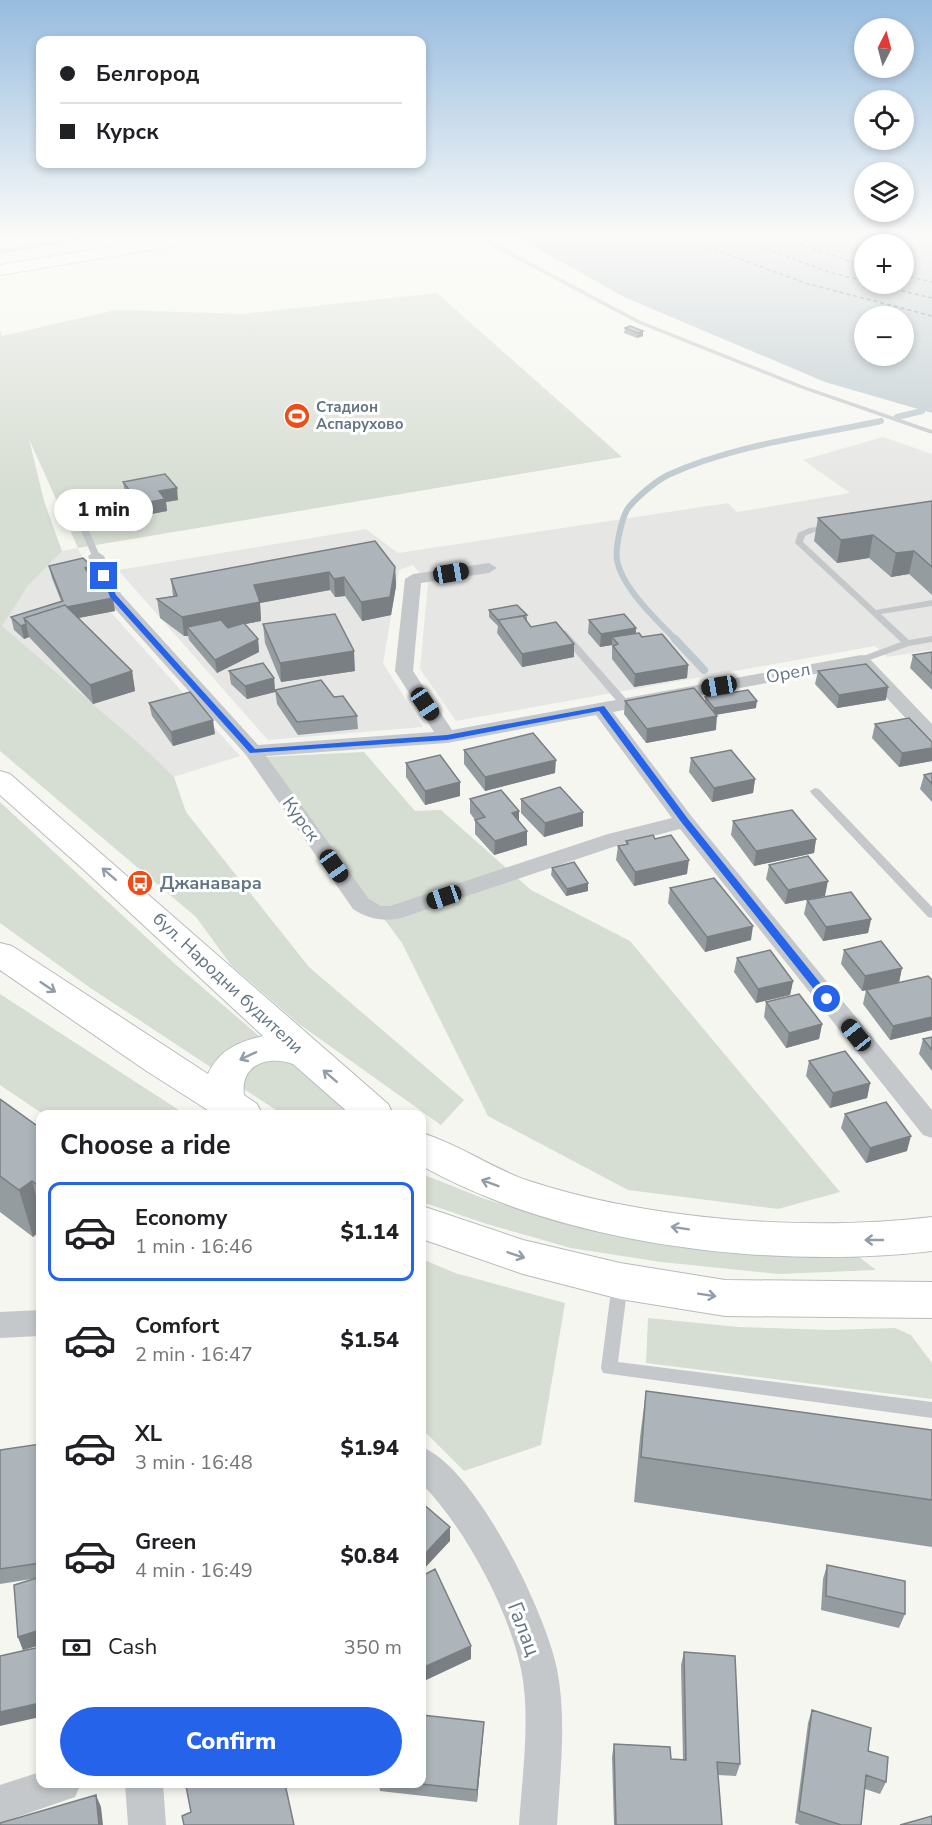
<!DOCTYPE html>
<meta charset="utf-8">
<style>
:root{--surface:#fff;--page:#f6f6f6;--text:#202124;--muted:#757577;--line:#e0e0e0;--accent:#2563eb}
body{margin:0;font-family:"Nunito Sans",sans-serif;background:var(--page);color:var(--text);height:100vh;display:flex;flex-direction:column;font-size:22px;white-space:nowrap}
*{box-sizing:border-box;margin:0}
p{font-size:20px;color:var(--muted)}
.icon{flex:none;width:33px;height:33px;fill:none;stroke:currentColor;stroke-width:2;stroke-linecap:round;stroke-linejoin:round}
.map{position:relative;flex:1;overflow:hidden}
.drawer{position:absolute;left:36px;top:1110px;width:390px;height:678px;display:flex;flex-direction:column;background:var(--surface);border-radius:12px;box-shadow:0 3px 9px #0003}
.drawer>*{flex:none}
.banner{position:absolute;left:36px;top:36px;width:390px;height:132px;border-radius:12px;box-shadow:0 3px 9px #0003;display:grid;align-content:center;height:132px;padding:0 24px;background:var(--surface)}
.needle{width:39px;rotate:6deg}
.fabs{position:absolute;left:854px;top:18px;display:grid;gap:12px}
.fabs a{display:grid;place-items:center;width:60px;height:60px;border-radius:50%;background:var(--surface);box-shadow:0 3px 9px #0003;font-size:30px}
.end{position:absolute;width:27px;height:27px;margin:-14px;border:8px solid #2563eb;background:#fff;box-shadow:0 0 0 3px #fff}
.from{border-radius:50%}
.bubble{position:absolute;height:42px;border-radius:21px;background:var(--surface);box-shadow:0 3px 9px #0003;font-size:20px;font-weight:800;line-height:42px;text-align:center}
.car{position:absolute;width:18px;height:36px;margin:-18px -9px;border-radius:8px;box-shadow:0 0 4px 2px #0007;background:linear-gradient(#222 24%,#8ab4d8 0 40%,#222 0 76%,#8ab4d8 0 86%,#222 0)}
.banner b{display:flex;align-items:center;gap:21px;height:57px;font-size:22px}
.banner b+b{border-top:2px solid var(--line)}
.banner i{width:15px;height:15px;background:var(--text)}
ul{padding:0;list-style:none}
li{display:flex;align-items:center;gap:18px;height:99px;margin:0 12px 9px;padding:0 12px;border:3px solid transparent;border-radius:12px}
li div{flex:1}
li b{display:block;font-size:22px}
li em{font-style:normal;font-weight:800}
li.selected{border-color:var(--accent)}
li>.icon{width:54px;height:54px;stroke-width:1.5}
h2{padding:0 24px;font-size:27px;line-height:72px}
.pay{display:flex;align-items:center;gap:15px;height:66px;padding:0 24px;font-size:22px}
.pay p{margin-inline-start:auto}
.action{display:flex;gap:12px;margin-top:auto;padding:12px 24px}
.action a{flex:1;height:69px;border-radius:36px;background:var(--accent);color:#fff;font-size:24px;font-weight:800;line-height:69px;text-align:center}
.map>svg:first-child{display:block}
.built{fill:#e6e7e5}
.green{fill:#d6ddd2}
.water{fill:#bdc9ce;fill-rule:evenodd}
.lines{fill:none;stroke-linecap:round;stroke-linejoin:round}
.stream-far2{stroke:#bdc9ce;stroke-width:4.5}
.stream-far1{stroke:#bdc9ce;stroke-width:6}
.stream{stroke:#bdc9ce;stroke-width:8}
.ferry{stroke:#5e7782;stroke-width:1.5;stroke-dasharray:4 3;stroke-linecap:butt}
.primary-casing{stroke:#b7bbbf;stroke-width:2}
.highway-casing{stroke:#b6babd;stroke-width:2}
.lane{fill:#c4c8cb;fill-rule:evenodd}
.street{fill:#c4c8cb;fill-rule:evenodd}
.primary{fill:#fff;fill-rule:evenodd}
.highway{fill:#fff;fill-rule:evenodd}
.wall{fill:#959ca0}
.shaded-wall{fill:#797f82}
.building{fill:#adb5ba;stroke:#797f82;stroke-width:1.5}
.oneway{stroke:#919eaa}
.route{fill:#2563eb}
.labels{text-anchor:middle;stroke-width:6;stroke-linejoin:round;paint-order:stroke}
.far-poi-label{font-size:15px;font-weight:bold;fill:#627585;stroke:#fff;text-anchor:start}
.street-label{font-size:18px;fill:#627585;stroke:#fff}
.poi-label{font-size:18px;font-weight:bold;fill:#627585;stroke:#fff;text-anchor:start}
.near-street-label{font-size:21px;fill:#627585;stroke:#fff}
</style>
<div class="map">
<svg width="932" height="1825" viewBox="0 0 932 1825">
<rect width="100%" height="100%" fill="#f6f6f1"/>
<path class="built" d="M883,437L932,454V650L887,657L875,646L456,721L420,669L428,583L413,565L399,570L383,663L423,727L268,740L118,570L366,529L398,553L728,503L737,512L850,493L803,460Z
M78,548L107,608L240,756L174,777L143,747L1,626L27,587L62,551Z"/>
<path class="green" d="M437,293L622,457L78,548L29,439L44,501L62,551L27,587L2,626L143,747L174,777L186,812L309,967L464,1100L441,1125L299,1024L231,965L196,917L0,751V330L2,336L116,310L243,314Z
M364,752L415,811L441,810L531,890L630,941L840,1192L778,1209L628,1190L488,1116L402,943L263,757Z
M0,802L174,963L350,1114H282L89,987L0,923Z
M0,994L185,1114H43L0,1085Z
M422,1174L485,1199L575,1226L677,1247L765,1255L859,1257L876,1270L778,1274L661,1262L571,1248L487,1224L422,1202Z
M422,1259L455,1273L565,1303L541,1445L464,1471L422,1429Z
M648,1318L739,1327L831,1330L895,1328L911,1335L932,1363V1399L646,1363Z"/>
<path class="water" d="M517,237H932V413L825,382L624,297ZM864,244H903V284H864ZM864,316H903V356H864Z"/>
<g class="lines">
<path class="stream-far2" d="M916,413L923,411"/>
<path class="stream-far1" d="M897,417L922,411
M676,640C657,620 622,588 617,560C615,548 622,515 629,507C638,496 656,481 668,475C734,445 811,436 881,421"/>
<path class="stream" d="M675,639L704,670"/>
<path class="ferry" d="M681,237L805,283L932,316
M733,237L832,273L864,281
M779,237L864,266
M903,275L932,282
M874,284L932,298"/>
<g class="primary-casing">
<path id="primary" d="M0,771L10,774L388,1104L393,1114H350L293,1064C267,1055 240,1065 244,1095L257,1104L262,1114H214L145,1070L0,970V943L12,946L208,1074C219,1050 238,1042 263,1036L83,869L0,795Z
M422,1133C458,1144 490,1167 526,1180C646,1220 806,1232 932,1217V1251C772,1270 563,1245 422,1166Z
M422,1206L523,1240L620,1263L725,1280L932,1282V1318L725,1316L620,1299L523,1274L422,1239Z"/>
</g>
<g class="highway-casing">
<path id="highway" d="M169,237H205L198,242L0,275V265Z"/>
</g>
<path class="lane" d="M81,237H96L0,254V250Z
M475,237H483L641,321L804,386L932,430V434L800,388L637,323Z
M72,506L79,508L100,556L99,558L92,556L71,508Z
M831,525H834V529L814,532L805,536L803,542L876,610L932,600V606L881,614L909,640L932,636V642L909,646L864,662H858V658L901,642L795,543L798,533L809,528Z
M563,630L566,631L629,702V706H621L560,635V631Z
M815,788L819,789L932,907V918L928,917L811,793L810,791Z
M620,1277L625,1278L628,1283L618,1362L932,1402V1418L603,1373L601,1368L612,1283L615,1278Z"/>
<path class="street" d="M96,551L104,556L121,594L258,745L434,732L395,671L405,579L413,574L489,563L497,568L489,573L421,583L413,671L452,730L861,655L867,656L932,724V741L925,739L857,666L613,712L692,817L932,1110V1138L923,1135L680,829L622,844L401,918C384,922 368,919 353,909L246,755L107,600L88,556ZM596,715L672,818L608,834L390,906H381L369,899L266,756L447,743Z
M40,1310V1336L0,1338V1312Z
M422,1447C476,1468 546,1613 557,1669C567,1720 560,1774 557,1825H519C522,1776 531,1717 521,1669C508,1608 465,1528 422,1484Z
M40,1772V1784H81L75,1797L0,1823V1785Z
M125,1784H163L166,1825H128Z"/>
<use href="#primary" class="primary"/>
<use href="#highway" class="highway"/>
</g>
<path class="wall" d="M630,326L643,336L637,338L624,333L625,328Z
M123,482L178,500L166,502L167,511L141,516L125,493Z
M932,501V595L909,574L891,577L869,558L837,563L814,541L818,518Z
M49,566L93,579H92L98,589L115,611L78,618L132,671L135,691L93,704L29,637L24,639L14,630L11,617L61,601L52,578Z
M395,567L396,586L391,615L362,621L345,596L335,597L330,590L260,603L261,621L245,624L258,639L259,652L217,673L189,640L188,636H184L160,618L157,599L173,596L171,579Z
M489,610L527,615V621L531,627L574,657L522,667L497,633L498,626L489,617Z
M589,620L636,628V633L688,665L687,678L634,687L612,659V645L600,647L588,633Z
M263,624L355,671L281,682L265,643Z
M932,652V690L910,668L913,655Z
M229,671L274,678L275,692L247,699L231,684Z
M818,671L886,700L837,708L815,684Z
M275,690L334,697L357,716L358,729L298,735L277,704Z
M705,697L756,708L716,715V730L646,743L624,714L625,701H705Z
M149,703L215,734L173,746L152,716Z
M875,724L932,742V761L899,767L872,738Z
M464,750L555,773L485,791L464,764Z
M691,758L755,779L753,793L712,802L689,772Z
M406,763L460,796L425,805L406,777Z
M932,773V802L920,789L924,775Z
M470,799L519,811V821L527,845L494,855L475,834V820L470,813Z
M521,799L583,812V826L544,837L521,813Z
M733,821L816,839L814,853L754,866L731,835Z
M626,841L687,874L634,886L616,860L618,846L626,844Z
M769,865L825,896L785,904L766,879Z
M552,868L588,891L566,896L551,875Z
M670,888L751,940L705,952L668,903Z
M807,900L871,919L868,933L823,941L804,914Z
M844,950L902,968L899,982L932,980V1030L890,1040L863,1004L866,990L862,991L841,964Z
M737,958L793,981L790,995L756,1003L734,972Z
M766,1002L822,1024L819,1039L786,1048L764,1017Z
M932,1037V1071L919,1054L923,1039Z
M809,1061L870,1083L867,1098L830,1108L806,1076Z
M0,1099L40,1128V1231L33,1237L0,1212Z
M845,1114L907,1151L866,1163L841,1128Z
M646,1391L932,1430V1547L634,1502L640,1437Z
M40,1444V1645L23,1650L18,1637L38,1578L0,1584V1450Z
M827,1565L905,1614L899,1628L821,1610L823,1579Z
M684,1652L740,1764L736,1776L718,1775L722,1825H614L612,1757L614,1744L671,1759L683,1760L681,1665Z
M812,1710L886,1782L880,1794L865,1789L861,1825H800L795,1823L808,1723Z
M484,1722L483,1735L477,1802L380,1791L379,1784H422Z"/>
<path class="shaded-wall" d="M643,331V336L637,338L638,333Z
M177,488L178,500L166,502L167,511L141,516L140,504L159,491Z
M873,535L869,558L837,563L841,540Z
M914,551L909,574L891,577L896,553Z
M91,566L93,579L87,581L85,568Z
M395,567L396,586L391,615L362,621L361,602Z
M329,572L330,590L260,603L261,621L193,634L187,627L188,636H184L182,617L254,585Z
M344,577L345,596L335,597L334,579Z
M113,598L115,611L68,620L65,607Z
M26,624L29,637L24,639L21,626Z
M636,628L635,641L612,637V645L600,647L601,634Z
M258,639L259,652L217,673L215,660Z
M574,644V657L522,667V654Z
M354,651L355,671L281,682L280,663Z
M688,665L687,678L634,687L635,674Z
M132,671L135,691L93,704L90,685Z
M274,678L275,692L247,699L245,686Z
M888,687L886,700L837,708L839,695Z
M757,701L756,708L713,715L714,708Z
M717,716L716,730L646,743L647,729Z
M213,720L215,734L173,746L171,732Z
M932,748V761L899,767L902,753Z
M556,760L555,773L485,791V777Z
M755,779L753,793L712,802L714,788Z
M460,782V796L425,805V791Z
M519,811V825L512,813Z
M583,812V826L544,837L545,823Z
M527,831V845L494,855L495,841Z
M816,839L814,853L754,866L756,851Z
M689,860L687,874L634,886L635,872Z
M828,881L825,896L785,904L788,890Z
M588,883V891L566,896L567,889Z
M871,919L868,933L823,941L826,927Z
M753,926L751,940L705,952L707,937Z
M902,968L899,982L862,991L865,976Z
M793,981L790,995L756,1003L758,989Z
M932,1017V1030L890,1040L893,1026Z
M822,1024L819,1039L786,1048L789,1033Z
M870,1083L867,1098L830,1108L833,1093Z
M911,1136L907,1151L866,1163L870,1148Z
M32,1181L40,1211V1231L33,1237L19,1190Z
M450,1527V1541L422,1571V1557Z
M40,1630V1645L23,1650L18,1637Z
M471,1646V1659L422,1682V1668Z
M40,1703V1717L0,1726V1712Z
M484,1722L483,1735L477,1802V1790Z
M96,1795L101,1807L103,1825H99Z"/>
<path class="building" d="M630,326L643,331L638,333L625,328Z
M165,474L177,488L159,491L165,499L140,504L123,482Z
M932,501V567L914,551L896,553L873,535L841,540L818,518Z
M375,541L395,567L390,597L361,602L344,577L334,579L329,572L254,585L260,602L182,617L157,599L177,596L171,579Z
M83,558L91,566L85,568L98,589L105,587L113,598L67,607L65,605L24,618L26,624L21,626L11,617L63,601L49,566Z
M65,605L132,671L90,685L24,618Z
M517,605L527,615L498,620L489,610Z
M335,614L354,651L280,663L263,624Z
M624,614L636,628L601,634L589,620Z
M523,616L531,627L556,622L574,644L522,654L498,620Z
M221,620L228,628L244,623L258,639L215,660L187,627Z
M639,633L642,637L662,634L688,665L635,674L613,646L618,644L612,637Z
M932,652V674L913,655Z
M263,663L274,678L245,686L229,671Z
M866,664L888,687L839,695L818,671Z
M321,680L334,697L343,696L357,716L297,722L275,690Z
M694,688L717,716L647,729L625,701Z
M748,690L757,701L714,708L705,697Z
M190,692L213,720L171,732L149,703Z
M909,718L932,742V748L902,753L875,724Z
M533,733L556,760L485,777L464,750Z
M731,750L755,779L714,788L691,758Z
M440,755L460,782L425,791L406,763Z
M932,773V784L924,775Z
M560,787L583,812L545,823L521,799Z
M501,790L519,811L512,813L527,831L495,841L475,820L485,817L470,799Z
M792,810L816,839L756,851L733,821Z
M653,835L655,839L671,835L689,860L635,872L618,846L628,844L626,841Z
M808,856L828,881L788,890L769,865Z
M574,862L588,883L567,889L552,868Z
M714,878L753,926L707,937L670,888Z
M851,892L871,919L826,927L807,900Z
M881,941L902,968L865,976L844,950Z
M770,950L793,981L758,989L737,958Z
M928,976L932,980V1017L893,1026L866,990Z
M799,994L822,1024L789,1033L766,1002Z
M932,1037V1050L923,1039Z
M845,1051L870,1083L833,1093L809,1061Z
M0,1099L40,1128V1187L32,1181L19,1190L0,1176Z
M886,1102L911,1136L870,1148L845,1114Z
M646,1391L932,1430V1500L641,1457Z
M40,1444V1563L0,1569V1450Z
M422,1503L450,1527L422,1557Z
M827,1565L905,1581V1614L826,1596Z
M435,1569L471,1646L422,1668V1576Z
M40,1577V1630L18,1637L14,1585Z
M40,1647V1703L0,1712V1656Z
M684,1652L735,1656L740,1764L717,1762L722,1825H616L614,1744L670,1747L671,1759L686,1760Z
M812,1710L871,1728L868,1751L888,1757L886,1782L866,1775L861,1825H841L799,1811Z
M422,1715L484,1722L477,1790L421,1784Z
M193,1784H285L294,1825H184L182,1816L191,1812L186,1786Z
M96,1795L99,1825H0V1823Z
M932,1816V1825H900Z"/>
<defs><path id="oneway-shaft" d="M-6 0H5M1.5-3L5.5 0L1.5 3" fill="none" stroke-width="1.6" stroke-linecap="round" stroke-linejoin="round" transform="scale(1.5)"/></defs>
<g class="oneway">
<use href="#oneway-shaft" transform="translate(109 874) rotate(-139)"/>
<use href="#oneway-shaft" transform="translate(48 987) rotate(34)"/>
<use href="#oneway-shaft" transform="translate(248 1056) rotate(155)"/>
<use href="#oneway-shaft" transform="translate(330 1076) rotate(-139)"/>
<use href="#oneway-shaft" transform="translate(490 1183) rotate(-160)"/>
<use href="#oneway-shaft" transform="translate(680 1228) rotate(-171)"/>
<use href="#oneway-shaft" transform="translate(874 1240) rotate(-180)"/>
<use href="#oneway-shaft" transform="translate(516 1255) rotate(18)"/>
<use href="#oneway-shaft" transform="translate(707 1295) rotate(9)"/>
</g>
<linearGradient id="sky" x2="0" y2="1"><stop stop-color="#97bcde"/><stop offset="0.48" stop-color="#fbfbf9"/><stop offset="1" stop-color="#fbfbf9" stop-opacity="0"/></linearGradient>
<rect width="932" height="493" fill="url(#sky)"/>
<path class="route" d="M102,574H107L116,595L255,749L447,735L604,706L688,819L833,999L827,1003L824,1002L682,823L599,711L447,740L250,753L110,597Z"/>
<defs>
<g id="stadium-disc" transform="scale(1.35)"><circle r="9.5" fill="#ef4c18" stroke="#fff"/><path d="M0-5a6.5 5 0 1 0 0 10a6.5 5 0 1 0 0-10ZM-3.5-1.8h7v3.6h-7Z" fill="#fff"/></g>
<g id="bus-disc" transform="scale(1.35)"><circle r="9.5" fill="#ef4c18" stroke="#fff"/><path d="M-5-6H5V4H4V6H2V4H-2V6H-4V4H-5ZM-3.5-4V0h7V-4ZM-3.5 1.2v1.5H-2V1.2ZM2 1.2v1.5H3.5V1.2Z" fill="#fff"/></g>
</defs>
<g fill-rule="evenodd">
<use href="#stadium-disc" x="297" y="416"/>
<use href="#bus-disc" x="140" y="883"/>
</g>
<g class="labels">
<g class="far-poi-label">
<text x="316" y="412">Стадион<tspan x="316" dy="17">Аспарухово</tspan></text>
</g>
<g class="street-label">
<text transform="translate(788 673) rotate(-11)" y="6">Орел</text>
<text transform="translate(301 819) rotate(54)" y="6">Курск</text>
<text transform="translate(228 983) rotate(43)" y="6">бул. Народни будители</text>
</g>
<g class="poi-label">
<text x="160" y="889">Джанавара</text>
</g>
<g class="near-street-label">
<text transform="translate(524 1629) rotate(69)" y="7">Галац</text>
</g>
</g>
</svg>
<div class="fabs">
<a><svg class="needle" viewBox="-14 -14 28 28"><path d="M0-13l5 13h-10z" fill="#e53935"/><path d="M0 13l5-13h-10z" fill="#757577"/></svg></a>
<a><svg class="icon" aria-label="locate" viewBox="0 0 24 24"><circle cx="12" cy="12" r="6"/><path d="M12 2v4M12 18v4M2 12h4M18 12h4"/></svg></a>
<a><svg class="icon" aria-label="layers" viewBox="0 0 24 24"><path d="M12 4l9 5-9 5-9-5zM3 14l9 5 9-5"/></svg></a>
<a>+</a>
<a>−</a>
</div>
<i class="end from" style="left:827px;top:999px"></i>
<i class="end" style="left:104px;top:576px"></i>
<div class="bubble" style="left:54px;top:489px;width:99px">1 min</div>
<i class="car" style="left:451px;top:573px;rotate:81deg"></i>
<i class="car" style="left:719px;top:686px;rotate:260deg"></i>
<i class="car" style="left:425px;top:704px;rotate:146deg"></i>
<i class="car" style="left:334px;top:866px;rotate:145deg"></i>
<i class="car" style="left:444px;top:897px;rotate:251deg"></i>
<i class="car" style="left:856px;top:1035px;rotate:321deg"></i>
<div class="banner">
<b><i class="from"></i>Белгород</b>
<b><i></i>Курск</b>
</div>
<section class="drawer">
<h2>Choose a ride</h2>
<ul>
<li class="selected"><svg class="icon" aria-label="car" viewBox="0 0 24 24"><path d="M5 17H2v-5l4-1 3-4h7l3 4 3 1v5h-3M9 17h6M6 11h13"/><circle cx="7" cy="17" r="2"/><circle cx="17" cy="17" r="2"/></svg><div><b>Economy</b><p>1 min · 16:46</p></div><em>$1.14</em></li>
<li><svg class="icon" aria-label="car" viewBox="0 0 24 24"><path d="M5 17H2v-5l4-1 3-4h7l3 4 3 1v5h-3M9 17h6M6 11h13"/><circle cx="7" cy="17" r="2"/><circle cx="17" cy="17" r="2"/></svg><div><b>Comfort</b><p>2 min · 16:47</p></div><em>$1.54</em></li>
<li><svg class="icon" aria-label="car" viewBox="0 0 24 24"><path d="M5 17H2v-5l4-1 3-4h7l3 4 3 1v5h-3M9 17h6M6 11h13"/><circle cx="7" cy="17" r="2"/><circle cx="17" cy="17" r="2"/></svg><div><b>XL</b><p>3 min · 16:48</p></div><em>$1.94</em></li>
<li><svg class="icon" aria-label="car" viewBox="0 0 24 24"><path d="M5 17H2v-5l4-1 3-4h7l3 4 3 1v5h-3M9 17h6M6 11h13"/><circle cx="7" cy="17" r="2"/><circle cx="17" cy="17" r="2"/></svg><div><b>Green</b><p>4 min · 16:49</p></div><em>$0.84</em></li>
</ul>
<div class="pay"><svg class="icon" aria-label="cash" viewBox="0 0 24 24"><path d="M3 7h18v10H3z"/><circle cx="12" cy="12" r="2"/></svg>Cash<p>350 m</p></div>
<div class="action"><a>Confirm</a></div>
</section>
</div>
